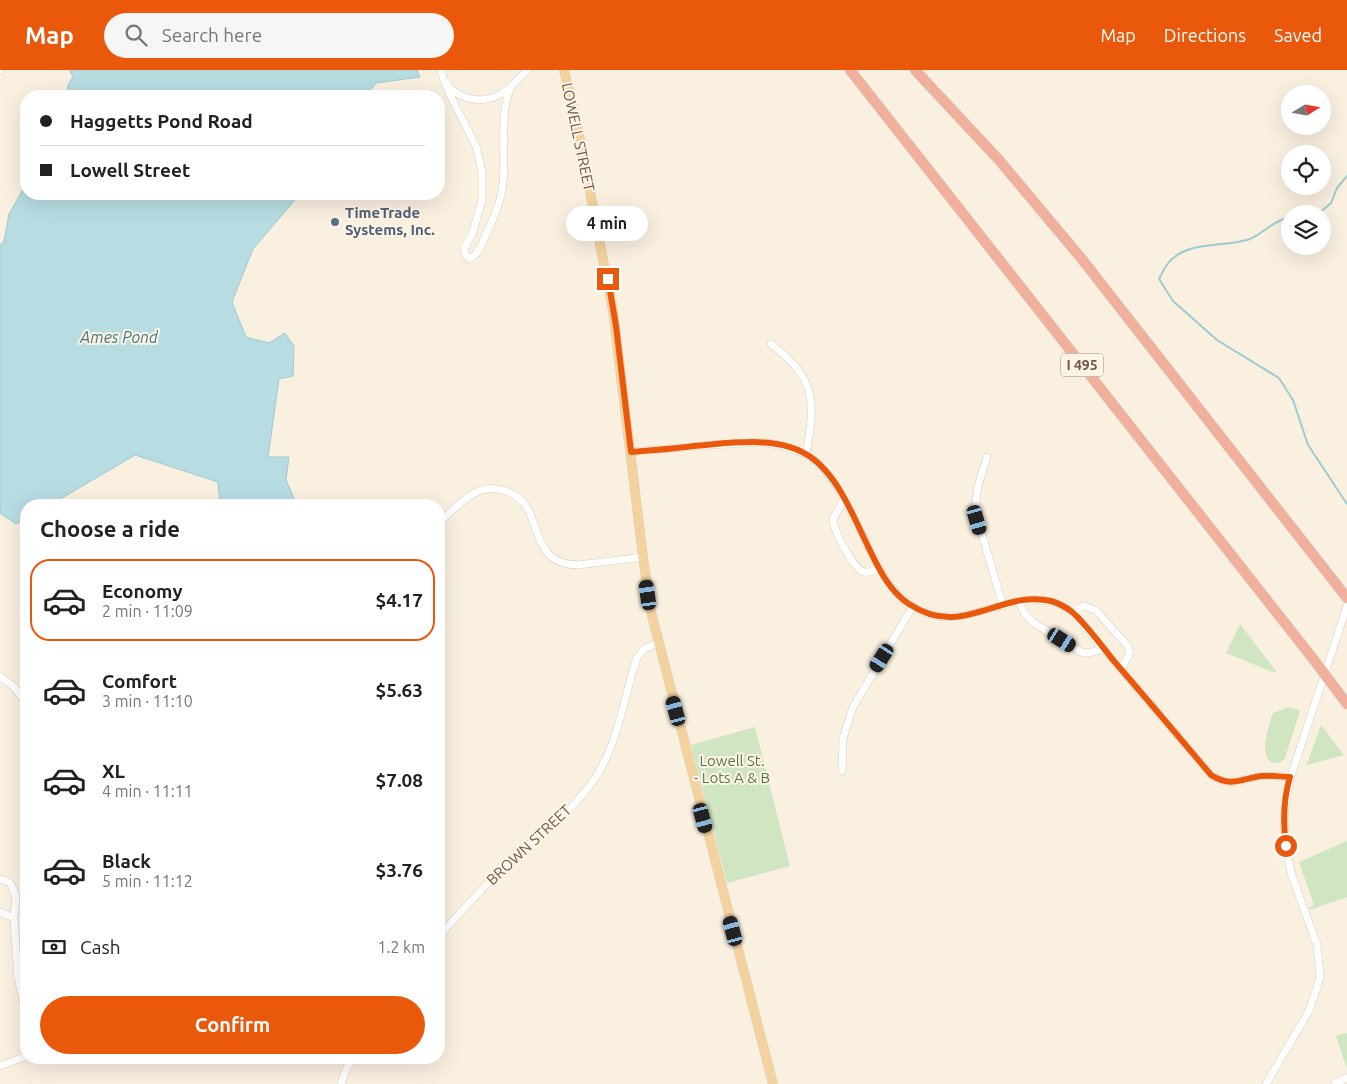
<!DOCTYPE html>
<meta charset="utf-8">
<style>
:root{--surface:#fff;--page:#f6f6f6;--text:#222;--muted:#767676;--line:#e0e0e0;--accent:#ea580c}
body{margin:0;font-family:Ubuntu,sans-serif;background:var(--page);color:var(--text);height:100vh;display:flex;flex-direction:column;font-size:19px;white-space:nowrap}
*{box-sizing:border-box;margin:0}
p{font-size:16px;color:var(--muted)}
.icon{flex:none;width:28px;height:28px;fill:none;stroke:currentColor;stroke-width:2;stroke-linecap:round;stroke-linejoin:round}
.map{position:relative;flex:1;overflow:hidden}
.drawer{position:absolute;left:20px;top:429px;width:425px;height:565px;display:flex;flex-direction:column;background:var(--surface);border-radius:20px;box-shadow:0 5px 20px #0002}
.drawer>*{flex:none}
.top-card{position:absolute;left:20px;top:20px;width:425px;height:110px;border-radius:20px;box-shadow:0 5px 20px #0002;display:grid;align-content:center;height:110px;padding:0 20px;background:var(--surface)}
.needle{width:32px;rotate:79deg}
.fabs{position:absolute;left:1281px;top:15px;display:grid;gap:10px}
.fabs a{display:grid;place-items:center;width:50px;height:50px;border-radius:50%;background:var(--surface);box-shadow:0 5px 20px #0002;font-size:25px}
.end{position:absolute;width:22px;height:22px;margin:-11px;border:6px solid #ea580c;background:#fff;box-shadow:0 0 0 2px #fff}
.from{border-radius:50%}
.bubble{position:absolute;height:35px;border-radius:18px;background:var(--surface);box-shadow:0 5px 20px #0002;font-size:16px;font-weight:700;line-height:35px;text-align:center}
.car{position:absolute;width:15px;height:30px;margin:-15px -8px;border-radius:6px;box-shadow:0 0 4px 1px #0007;background:linear-gradient(#222 24%,#8ab4d8 0 40%,#222 0 76%,#8ab4d8 0 86%,#222 0)}
.top-card b{display:flex;align-items:center;gap:18px;height:48px;font-size:19px}
.top-card b+b{border-top:1px solid var(--line)}
.top-card i{width:12px;height:12px;background:var(--text)}
ul{padding:0;list-style:none}
li{display:flex;align-items:center;gap:15px;height:82px;margin:0 10px 8px;padding:0 10px;border:2px solid transparent;border-radius:20px}
li div{flex:1}
li b{display:block;font-size:19px}
li em{font-style:normal;font-weight:700}
li.selected{border-color:var(--accent)}
li>.icon{width:45px;height:45px;stroke-width:1.5}
h2{padding:0 20px;font-size:22px;line-height:60px}
.pay{display:flex;align-items:center;gap:12px;height:55px;padding:0 20px;font-size:19px}
.pay p{margin-inline-start:auto}
.button{display:flex;gap:10px;margin-top:auto;padding:10px 20px}
.button a{flex:1;height:58px;border-radius:30px;background:var(--accent);color:#fff;font-size:20px;font-weight:700;line-height:58px;text-align:center}
header{display:flex;align-items:center;gap:30px;box-sizing:border-box;height:70px;padding:0 25px;background:var(--accent);color:#fff}
header strong{font-size:24px}
nav{display:flex;gap:28px;margin-inline-start:auto;font-size:18px}
.search{width:350px;height:45px;background:var(--page);display:flex;align-items:center;gap:12px;box-sizing:border-box;padding:0 18px;border-radius:28px;color:var(--muted);font-size:19px}
.map>svg:first-child{display:block}
.green{fill:#d0e5c1}
.water{fill:#b7dce1;stroke:#9ecbd2}
.lines{fill:none;stroke-linecap:round;stroke-linejoin:round}
.stream{stroke:#9ecbd2;stroke-width:2}
.minor-casing{stroke:#ddccbd;stroke-width:8}
.major-casing{stroke:#d9d3d0;stroke-width:10}
.highway-casing{stroke:#d9d3d0;stroke-width:11}
.minor{stroke:#fff;stroke-width:7}
.major{stroke:#f4d29d;stroke-width:9}
.highway{stroke:#f0b09b;stroke-width:10}
.highway-bridge-casing{stroke:#d9d3d0;stroke-width:11;stroke-linecap:butt}
.highway-bridge{stroke:#f0b09b;stroke-width:10}
.route{stroke:#ea580c;stroke-width:6}
.service-dot{fill:#5c6f8a;stroke:#fdf4e6;stroke-width:2}
.labels{text-anchor:middle;stroke-width:4;stroke-linejoin:round;paint-order:stroke}
.shield{fill:#fdf4e6;stroke:#998579;stroke-width:1}
.shield-label{font-size:14px;font-weight:bold;fill:#6e564a}
.street-label{font-size:15px;fill:#6e564a;stroke:#fdf4e6}
.service-label{font-size:15px;font-weight:bold;fill:#4e5e75;stroke:#fdf4e6;text-anchor:start}
.park-label{font-size:15px;fill:#557946;stroke:#fdf4e6}
.water-label{font-size:16px;font-style:italic;fill:#467880;stroke:#fdf4e6}
</style>
<header>
<strong>Map</strong>
<div class="search"><svg class="icon" aria-label="search" viewBox="0 0 24 24"><circle cx="10" cy="10" r="6"/><path d="M15 15l6 6"/></svg>Search here</div>
<nav><a>Map</a><a>Directions</a><a>Saved</a></nav>
</header>
<div class="map">
<svg width="1347" height="1014" viewBox="0 0 1347 1014">
<rect width="100%" height="100%" fill="#faf0e0"/>
<path class="green" d="M1240,554L1276,601L1275,603L1226,583Z
M1289,637L1300,641L1285,688C1282,692 1279,694 1275,693C1257,692 1269,653 1273,643Z
M1321,655L1344,685L1307,695V694Z
M755,657L790,796L727,813L691,675Z
M1347,771V827L1310,840L1309,838L1314,835L1299,792Z
M1347,963V999L1336,966Z"/>
<path class="water" d="M69,0H417L420,7L376,13L366,26H67L68,15L73,7Z
M26,114V124H300L253,179L232,232L246,267L269,273L285,263L294,276L293,306L279,309L268,387H289L286,410L297,435H220L218,412L135,385L50,435H26V448L16,454L0,443V175L4,171L9,144Z"/>
<g class="lines">
<path class="stream" d="M1318,144L1331,133L1337,118L1347,106
M1290,147C1274,150 1264,163 1250,169C1224,178 1189,170 1169,192C1165,197 1162,203 1159,209L1173,231L1217,270L1279,308L1293,330L1308,375L1347,434"/>
<g class="minor-casing">
<path id="minor" d="M441,0C447,27 478,37 501,24C512,18 519,7 528,0
M0,1V0
M443,8L452,29L476,76L482,102V130L473,162L464,179L466,186L470,189C478,185 481,175 485,167C493,150 501,132 503,113C506,85 499,41 511,17
M771,274C816,309 816,330 806,384
M631,382L709,375L761,372L779,375L806,384L823,398L838,418L885,508C947,598 1011,497 1072,542L1211,705C1232,718 1240,709 1261,706C1271,705 1281,707 1290,707
M987,387L978,416L975,440L1003,536
M844,429L833,449C833,459 854,500 864,502C869,503 875,500 879,498
M439,453C458,435 479,409 508,422C516,425 523,431 528,439C541,466 539,494 578,495L643,487
M1019,531L1024,543L1034,553L1081,582L1088,583L1104,579
M1072,542L1084,536L1095,540L1100,545L1127,575L1130,583L1121,599
M0,606L14,617L26,633
M842,701L843,668L853,637L913,536
M0,809L7,811L11,814L16,827L14,848L18,908L26,942
M0,842L14,848
M439,866C465,837 492,807 521,781C551,754 579,736 600,700C620,664 624,626 637,588L644,579L658,573
M0,996L26,986
M341,1014L347,997L353,988
M1266,1014L1309,941L1318,915L1320,905L1317,875L1291,803L1286,776L1284,748L1289,712L1347,536
M1335,1014L1347,1008"/>
</g>
<g class="major-casing">
<path id="major" d="M564,0L578,59L613,241L643,487L651,542L773,1014"/>
</g>
<g class="highway-casing">
<path id="highway" d="M850,0L1314,590
M915,0L999,90L1081,188L1347,528
M1338,622L1347,634"/>
</g>
<use href="#minor" class="minor"/>
<use href="#major" class="major"/>
<use href="#highway" class="highway"/>
<g class="highway-bridge-casing">
<path id="highway-bridge" d="M1314,590L1338,622"/>
</g>
<use href="#highway-bridge" class="highway-bridge"/>
</g>
<g class="lines">
<path class="route" d="M608,209L616,256L631,382C652,380 673,379 694,376C734,373 786,363 818,393C839,412 851,441 863,466C875,490 886,519 909,534C963,570 1000,519 1051,531C1058,533 1065,537 1071,541C1087,555 1100,574 1113,590C1146,628 1178,666 1211,705C1232,718 1240,709 1261,706C1271,705 1281,707 1290,707C1283,730 1283,753 1286,776"/>
</g>
<circle class="service-dot" cx="335" cy="152" r="5"/>
<g class="labels">
<rect class="shield" x="1061" y="283.5" width="42" height="23" rx="4"/>
<g class="shield-label">
<text x="1082" y="300">I 495</text>
</g>
<g class="street-label">
<text transform="translate(578 67) rotate(78)" y="5">LOWELL STREET</text>
<text transform="translate(529 775) rotate(-43)" y="5">BROWN STREET</text>
</g>
<g class="service-label">
<text x="345" y="148">TimeTrade<tspan x="345" dy="17">Systems, Inc.</tspan></text>
</g>
<g class="park-label">
<text x="732" y="696">Lowell St.<tspan x="732" dy="17">- Lots A &amp; B</tspan></text>
</g>
<g class="water-label">
<text x="119" y="273">Ames Pond</text>
</g>
</g>
</svg>
<div class="fabs">
<a><svg class="needle" viewBox="-14 -14 28 28"><path d="M0-13l5 13h-10z" fill="#e53935"/><path d="M0 13l5-13h-10z" fill="#767676"/></svg></a>
<a><svg class="icon" aria-label="locate" viewBox="0 0 24 24"><circle cx="12" cy="12" r="6"/><path d="M12 2v4M12 18v4M2 12h4M18 12h4"/></svg></a>
<a><svg class="icon" aria-label="layers" viewBox="0 0 24 24"><path d="M12 4l9 5-9 5-9-5zM3 14l9 5 9-5"/></svg></a>
</div>
<i class="end from" style="left:1286px;top:776px"></i>
<i class="end" style="left:608px;top:209px"></i>
<div class="bubble" style="left:566px;top:136px;width:82px">4 min</div>
<i class="car" style="left:977px;top:450px;rotate:164deg"></i>
<i class="car" style="left:648px;top:525px;rotate:352deg"></i>
<i class="car" style="left:1062px;top:570px;rotate:122deg"></i>
<i class="car" style="left:882px;top:588px;rotate:212deg"></i>
<i class="car" style="left:676px;top:641px;rotate:345deg"></i>
<i class="car" style="left:703px;top:748px;rotate:165deg"></i>
<i class="car" style="left:733px;top:861px;rotate:345deg"></i>
<div class="top-card">
<b><i class="from"></i>Haggetts Pond Road</b>
<b><i></i>Lowell Street</b>
</div>
<section class="drawer">
<h2>Choose a ride</h2>
<ul>
<li class="selected"><svg class="icon" aria-label="car" viewBox="0 0 24 24"><path d="M5 17H2v-5l4-1 3-4h7l3 4 3 1v5h-3M9 17h6M6 11h13"/><circle cx="7" cy="17" r="2"/><circle cx="17" cy="17" r="2"/></svg><div><b>Economy</b><p>2 min · 11:09</p></div><em>$4.17</em></li>
<li><svg class="icon" aria-label="car" viewBox="0 0 24 24"><path d="M5 17H2v-5l4-1 3-4h7l3 4 3 1v5h-3M9 17h6M6 11h13"/><circle cx="7" cy="17" r="2"/><circle cx="17" cy="17" r="2"/></svg><div><b>Comfort</b><p>3 min · 11:10</p></div><em>$5.63</em></li>
<li><svg class="icon" aria-label="car" viewBox="0 0 24 24"><path d="M5 17H2v-5l4-1 3-4h7l3 4 3 1v5h-3M9 17h6M6 11h13"/><circle cx="7" cy="17" r="2"/><circle cx="17" cy="17" r="2"/></svg><div><b>XL</b><p>4 min · 11:11</p></div><em>$7.08</em></li>
<li><svg class="icon" aria-label="car" viewBox="0 0 24 24"><path d="M5 17H2v-5l4-1 3-4h7l3 4 3 1v5h-3M9 17h6M6 11h13"/><circle cx="7" cy="17" r="2"/><circle cx="17" cy="17" r="2"/></svg><div><b>Black</b><p>5 min · 11:12</p></div><em>$3.76</em></li>
</ul>
<div class="pay"><svg class="icon" aria-label="cash" viewBox="0 0 24 24"><path d="M3 7h18v10H3z"/><circle cx="12" cy="12" r="2"/></svg>Cash<p>1.2 km</p></div>
<div class="button"><a>Confirm</a></div>
</section>
</div>
